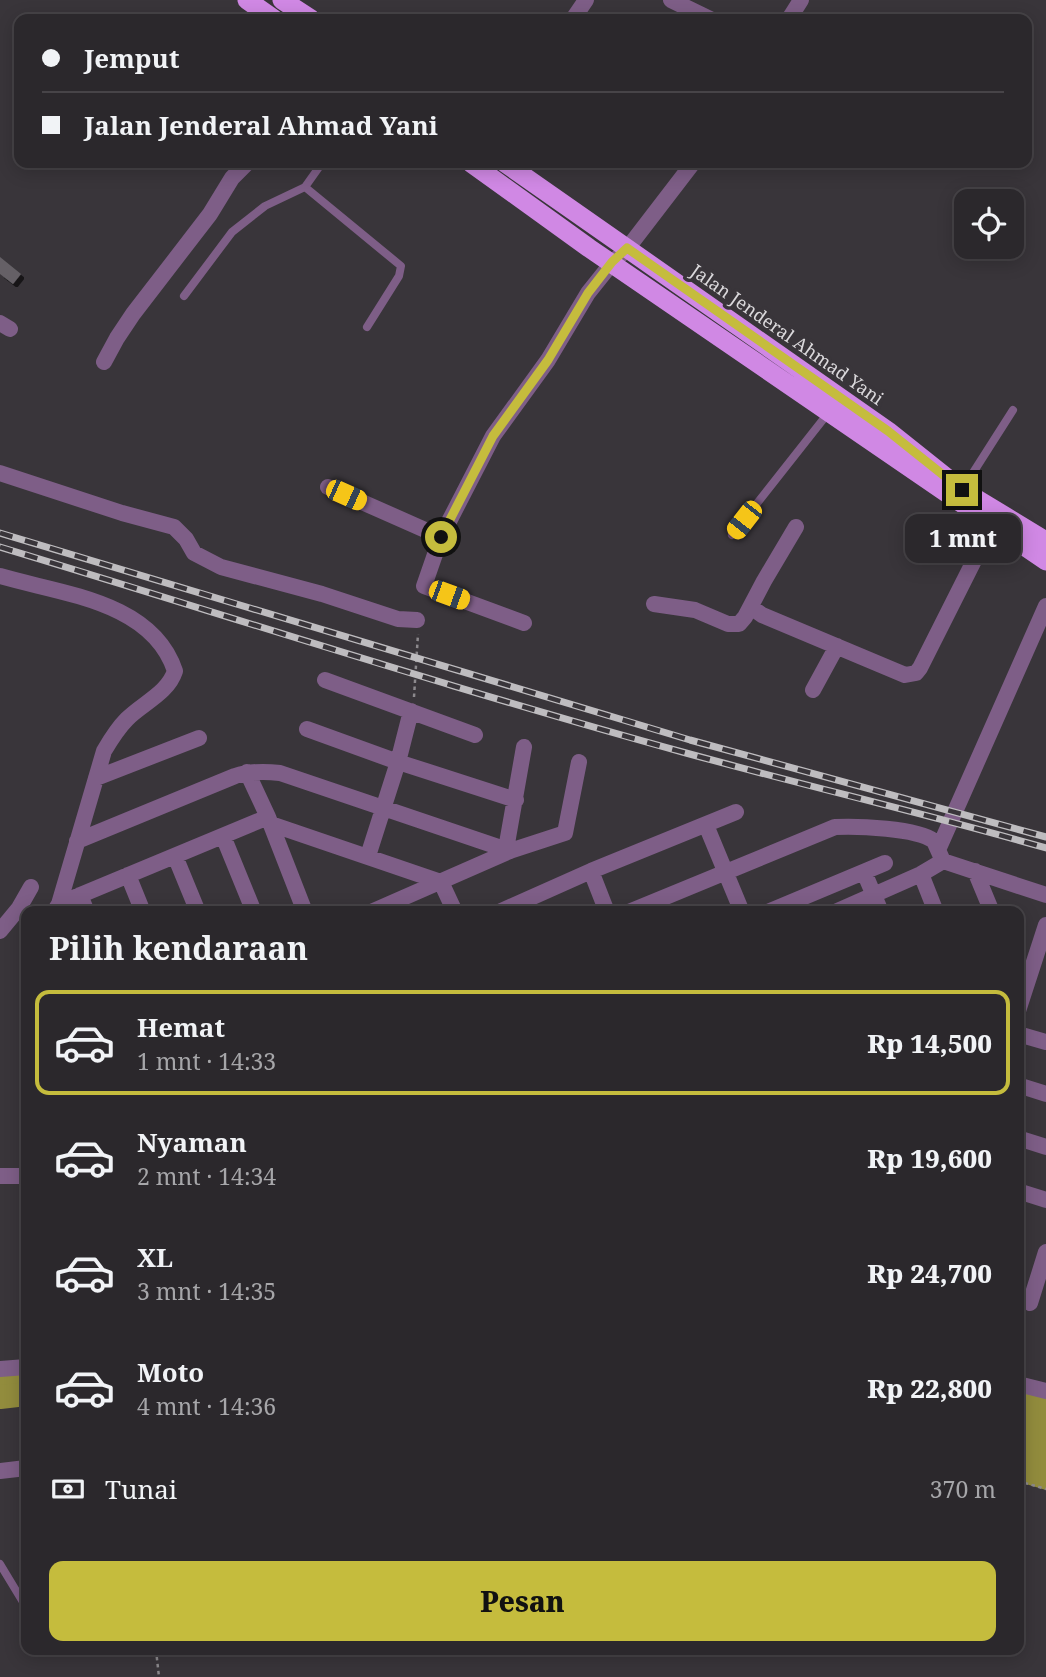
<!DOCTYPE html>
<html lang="id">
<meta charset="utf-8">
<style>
:root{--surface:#2b282c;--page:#333034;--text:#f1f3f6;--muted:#a6a6a9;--line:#474448;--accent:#c5bc3d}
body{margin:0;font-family:"Noto Serif",serif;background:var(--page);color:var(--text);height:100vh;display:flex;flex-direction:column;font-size:26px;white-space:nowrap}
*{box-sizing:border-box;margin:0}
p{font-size:23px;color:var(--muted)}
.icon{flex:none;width:38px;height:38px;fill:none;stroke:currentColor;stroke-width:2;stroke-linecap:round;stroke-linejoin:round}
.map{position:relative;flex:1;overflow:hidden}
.drawer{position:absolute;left:21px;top:906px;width:1003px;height:749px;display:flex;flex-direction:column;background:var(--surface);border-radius:14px;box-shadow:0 4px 18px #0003,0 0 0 2px var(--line)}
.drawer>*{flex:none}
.top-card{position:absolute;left:14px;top:14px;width:1018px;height:154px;border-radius:14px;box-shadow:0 4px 18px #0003,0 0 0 2px var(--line);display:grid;align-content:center;height:154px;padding:0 28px;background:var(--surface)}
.tools{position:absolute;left:954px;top:189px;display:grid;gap:14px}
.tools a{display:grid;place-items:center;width:70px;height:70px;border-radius:14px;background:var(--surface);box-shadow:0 4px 18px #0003,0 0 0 2px var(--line);font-size:35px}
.end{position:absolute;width:32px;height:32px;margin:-16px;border:9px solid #c5bc3d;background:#111;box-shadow:0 0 0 4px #111}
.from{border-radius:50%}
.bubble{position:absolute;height:49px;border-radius:14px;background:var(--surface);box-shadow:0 4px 18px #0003,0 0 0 2px var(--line);font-size:23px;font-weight:800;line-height:49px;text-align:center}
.car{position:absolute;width:21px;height:42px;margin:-21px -10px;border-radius:9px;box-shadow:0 0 5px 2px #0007;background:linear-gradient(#f5c518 24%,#345 0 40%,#f5c518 0 76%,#345 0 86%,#f5c518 0)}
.top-card b{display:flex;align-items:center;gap:24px;height:66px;font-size:26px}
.top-card b+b{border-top:2px solid var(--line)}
.top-card i{width:18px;height:18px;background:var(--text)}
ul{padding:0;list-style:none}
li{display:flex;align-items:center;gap:21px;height:105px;margin:0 14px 10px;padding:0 14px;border:4px solid transparent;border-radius:14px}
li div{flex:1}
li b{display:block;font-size:26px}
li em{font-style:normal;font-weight:800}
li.active{border-color:var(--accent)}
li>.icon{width:63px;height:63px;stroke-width:1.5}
h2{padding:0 28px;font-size:32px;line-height:84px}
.pay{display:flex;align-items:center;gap:18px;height:77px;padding:0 28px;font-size:26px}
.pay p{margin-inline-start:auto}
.cta{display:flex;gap:14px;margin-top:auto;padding:14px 28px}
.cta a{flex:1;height:80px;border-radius:14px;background:var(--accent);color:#111;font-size:28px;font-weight:800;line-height:80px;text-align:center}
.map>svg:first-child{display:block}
.water{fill:#928c3d}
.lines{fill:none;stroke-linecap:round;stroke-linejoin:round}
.river{stroke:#928c3d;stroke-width:24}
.building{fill:#656166;filter:url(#shadow)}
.path{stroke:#8c898d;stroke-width:2.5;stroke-dasharray:3.5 3.5;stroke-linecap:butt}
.service{stroke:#7e5e87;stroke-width:8}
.minor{stroke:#7e5e87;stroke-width:16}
.trunk{stroke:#d088e4;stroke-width:19}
.rail-casing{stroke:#bebcbf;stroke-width:7}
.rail{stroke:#39353a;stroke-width:4.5;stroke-dasharray:13;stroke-linecap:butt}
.route{stroke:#c5bc3d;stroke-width:9}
.labels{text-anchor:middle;stroke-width:7;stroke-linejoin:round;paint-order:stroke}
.street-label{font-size:18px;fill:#dad8db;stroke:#39353a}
</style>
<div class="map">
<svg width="1046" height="1677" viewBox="0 0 1046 1677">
<defs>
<filter id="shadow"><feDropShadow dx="4" dy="4" stdDeviation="0" flood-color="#0009"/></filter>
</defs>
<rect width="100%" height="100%" fill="#39353a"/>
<path class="water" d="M26,1367V1408L17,1395L0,1397V1369Z
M1018,1384L1046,1391V1490L1019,1482Z"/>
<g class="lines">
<path class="river" d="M0,1397L26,1394"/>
</g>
<path class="building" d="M0,257L21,274L13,284L0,274Z"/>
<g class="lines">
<path class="path" d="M414,697L418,634
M1018,1481L1046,1489
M156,1650L159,1677"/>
<path class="service" d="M305,187L401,266L399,276L367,327
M184,296L232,232L265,206L305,187L322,163
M962,490L1013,410
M732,535L829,412
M0,1564L26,1607"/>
<path class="minor" d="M671,0L710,19
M573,19L586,0
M789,19L801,0
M0,323L10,329
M104,362L117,338L133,314L210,214L232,178L247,163
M0,473L122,513L174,527L186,539L194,553L221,567L322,594L398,619L417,620
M328,487L441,537
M0,576C61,594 152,601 175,671C168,693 143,703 127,719C118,728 111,739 104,751L59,904L54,912
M654,604L695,610L728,624H739L745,617L764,581L796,527
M751,607L762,615L905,675L916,673L920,668L992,525
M524,623L424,586L441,537L493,436L548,360L588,293L612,263L627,249L693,163
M325,680L475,735
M813,690L837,646
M307,729L398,762L516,800
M247,772L268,817L305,912
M96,778L199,738
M271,824L441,882L455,912
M706,825L742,912
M223,836L254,912
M77,841L235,776C250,771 264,771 280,773L510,851
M506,849L524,747
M938,850L1046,606
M175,856L198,912
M368,856L398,762L411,711
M943,861L1046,895
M591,871L607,912
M975,871L992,912
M864,872L881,912
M921,874L936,912
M128,875L143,912
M80,895L87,912
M59,904L268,817
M19,908L31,887
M371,912L510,851L565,833L579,762
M499,912L591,871L736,812
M629,912L835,827C857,826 917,828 934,841L943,861L921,874L835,912
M768,912L885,863
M0,931L19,908L26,913
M1018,1011L1046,925
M1018,1034L1046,1042
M1018,1085L1046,1094
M1018,1138L1046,1147
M0,1176H26
M1018,1191L1046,1200
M1030,1303L1046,1252
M0,1369L26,1367
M1018,1384L1046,1391
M0,1471L26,1468"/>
<path class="trunk" d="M247,0L274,19
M282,0L311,19
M471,163L589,248L1046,561
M505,163L888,431L962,490L1046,541"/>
<g class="rail-casing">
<path id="rail" d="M0,533L690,740L1046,837
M0,547C229,616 456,690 686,753C806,786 927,814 1046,848"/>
</g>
<use href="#rail" class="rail"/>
</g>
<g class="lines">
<path class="route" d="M441,537L493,436L548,360L588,293L612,262L627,248L888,431L962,490"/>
</g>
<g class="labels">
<g class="street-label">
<text transform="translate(787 335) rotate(35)" y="6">Jalan Jenderal Ahmad Yani</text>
</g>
</g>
</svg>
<div class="tools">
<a><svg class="icon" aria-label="locate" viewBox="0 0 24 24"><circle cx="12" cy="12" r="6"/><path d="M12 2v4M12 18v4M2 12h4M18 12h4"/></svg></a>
</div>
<i class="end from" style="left:441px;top:537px"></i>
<i class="end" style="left:962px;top:490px"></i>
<div class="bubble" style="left:905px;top:514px;width:116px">1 mnt</div>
<i class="car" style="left:346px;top:495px;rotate:114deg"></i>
<i class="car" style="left:744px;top:520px;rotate:218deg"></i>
<i class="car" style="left:449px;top:595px;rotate:110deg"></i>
<div class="top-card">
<b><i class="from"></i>Jemput</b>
<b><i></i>Jalan Jenderal Ahmad Yani</b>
</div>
<section class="drawer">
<h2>Pilih kendaraan</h2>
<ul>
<li class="active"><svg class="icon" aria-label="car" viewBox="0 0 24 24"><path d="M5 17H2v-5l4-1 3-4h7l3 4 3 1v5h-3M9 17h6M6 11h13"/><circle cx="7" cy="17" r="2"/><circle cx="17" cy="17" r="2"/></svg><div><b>Hemat</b><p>1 mnt · 14:33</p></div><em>Rp 14,500</em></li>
<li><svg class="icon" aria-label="car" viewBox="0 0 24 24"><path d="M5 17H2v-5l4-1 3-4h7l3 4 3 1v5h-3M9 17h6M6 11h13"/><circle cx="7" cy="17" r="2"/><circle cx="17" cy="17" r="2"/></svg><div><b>Nyaman</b><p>2 mnt · 14:34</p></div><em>Rp 19,600</em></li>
<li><svg class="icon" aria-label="car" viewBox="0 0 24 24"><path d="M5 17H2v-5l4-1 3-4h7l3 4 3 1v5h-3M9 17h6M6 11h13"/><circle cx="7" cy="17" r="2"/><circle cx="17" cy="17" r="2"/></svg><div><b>XL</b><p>3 mnt · 14:35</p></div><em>Rp 24,700</em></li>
<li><svg class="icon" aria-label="car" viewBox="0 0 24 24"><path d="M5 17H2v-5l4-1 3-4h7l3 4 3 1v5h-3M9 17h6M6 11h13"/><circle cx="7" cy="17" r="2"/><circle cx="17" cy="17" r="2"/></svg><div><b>Moto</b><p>4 mnt · 14:36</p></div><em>Rp 22,800</em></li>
</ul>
<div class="pay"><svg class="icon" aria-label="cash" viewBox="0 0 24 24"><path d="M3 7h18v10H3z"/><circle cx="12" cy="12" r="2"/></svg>Tunai<p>370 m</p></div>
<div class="cta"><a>Pesan</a></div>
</section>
</div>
